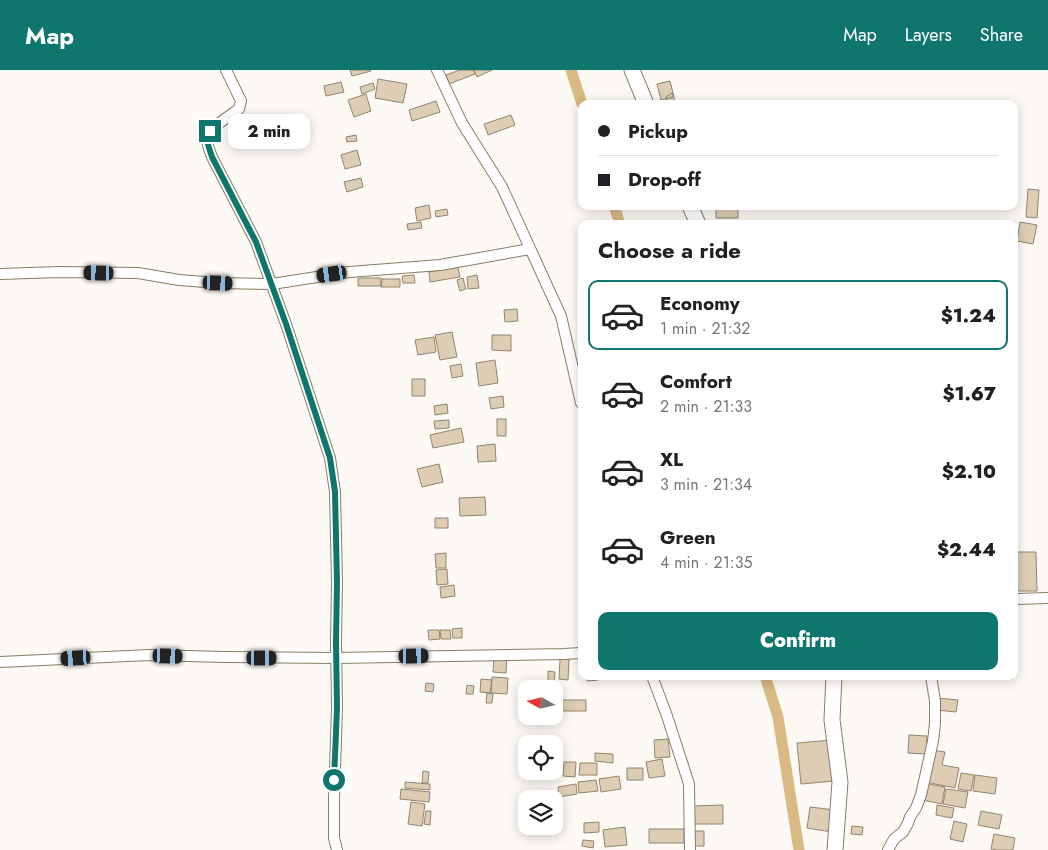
<!DOCTYPE html>
<meta charset="utf-8">
<style>
:root{--surface:#fff;--page:#f6f6f6;--text:#202124;--muted:#757577;--line:#e0e0e0;--accent:#0f766e}
body{margin:0;font-family:Jost,sans-serif;background:var(--page);color:var(--text);height:100vh;display:flex;flex-direction:column;font-size:19px;white-space:nowrap}
*{box-sizing:border-box;margin:0}
p{font-size:16px;color:var(--muted)}
.icon{flex:none;width:28px;height:28px;fill:none;stroke:currentColor;stroke-width:2;stroke-linecap:round;stroke-linejoin:round}
.map{position:relative;flex:1;overflow:hidden}
.side{position:absolute;left:578px;top:150px;width:440px;height:460px;display:flex;flex-direction:column;background:var(--surface);border-radius:10px;box-shadow:0 2px 12px #0003}
.side>*{flex:none}
.banner{position:absolute;left:578px;top:30px;width:440px;height:110px;border-radius:10px;box-shadow:0 2px 12px #0003;display:grid;align-content:center;height:110px;padding:0 20px;background:var(--surface)}
.needle{width:32px;rotate:278deg}
.fabs{position:absolute;left:518px;top:610px;display:grid;gap:10px}
.fabs a{display:grid;place-items:center;width:45px;height:45px;border-radius:10px;background:var(--surface);box-shadow:0 2px 12px #0003;font-size:25px}
.end{position:absolute;width:22px;height:22px;margin:-11px;border:6px solid #0f766e;background:#fff;box-shadow:0 0 0 2px #fff}
.from{border-radius:50%}
.bubble{position:absolute;height:35px;border-radius:10px;background:var(--surface);box-shadow:0 2px 12px #0003;font-size:16px;font-weight:800;line-height:35px;text-align:center}
.car{position:absolute;width:15px;height:30px;margin:-15px -8px;border-radius:6px;box-shadow:0 0 4px 1px #0007;background:linear-gradient(#222 24%,#8ab4d8 0 40%,#222 0 76%,#8ab4d8 0 86%,#222 0)}
.banner b{display:flex;align-items:center;gap:18px;height:48px;font-size:19px}
.banner b+b{border-top:1px solid var(--line)}
.banner i{width:12px;height:12px;background:var(--text)}
ul{padding:0;list-style:none}
li{display:flex;align-items:center;gap:15px;height:70px;margin:0 10px 8px;padding:0 10px;border:2px solid transparent;border-radius:10px}
li div{flex:1}
li b{display:block;font-size:19px}
li em{font-style:normal;font-weight:800}
li.on{border-color:var(--accent)}
li>.icon{width:45px;height:45px;stroke-width:1.5}
h2{padding:0 20px;font-size:22px;line-height:60px}
.button{display:flex;gap:10px;margin-top:auto;padding:10px 20px}
.button a{flex:1;height:58px;border-radius:10px;background:var(--accent);color:#fff;font-size:20px;font-weight:800;line-height:58px;text-align:center}
header{display:flex;align-items:center;gap:30px;box-sizing:border-box;height:70px;padding:0 25px;background:var(--accent);color:#fff}
header strong{font-size:24px}
nav{display:flex;gap:28px;margin-inline-start:auto;font-size:18px}
.map>svg:first-child{display:block}
.lines{fill:none;stroke-linecap:round;stroke-linejoin:round}
.canal{stroke:#d9b984;stroke-width:11}
.building{fill:#ddcdb4;stroke:#92846d}
.street-casing{stroke:#8a7c65;stroke-width:12}
.secondary-casing{stroke:#8a7c65;stroke-width:17}
.street{stroke:#fff;stroke-width:10}
.secondary{stroke:#fff;stroke-width:15}
.route{stroke:#0f766e;stroke-width:6}
</style>
<header>
<strong>Map</strong>
<nav><a>Map</a><a>Layers</a><a>Share</a></nav>
</header>
<div class="map">
<svg width="1048" height="780" viewBox="0 0 1048 780">
<rect width="100%" height="100%" fill="#fdf9f4"/>
<g class="lines">
<path class="canal" d="M571,0L582,34
M614,136L620,154
M765,606L778,647L799,780"/>
</g>
<path class="building" d="M350,0H371V1L352,6Z
M460,0H473L475,4L449,14L446,5Z
M474,0H492L477,7Z
M378,9L407,14L403,33L375,28Z
M670,11L674,27L661,30L657,14Z
M341,12L344,22L326,26L324,16Z
M373,13L375,19L362,24L360,17Z
M672,23L676,33L667,34L666,27Z
M366,24L371,41L354,47L348,30Z
M436,31L440,42L412,51L409,40Z
M511,45L515,55L488,65L484,54Z
M356,65L357,71L347,72L346,67Z
M357,80L361,95L345,99L341,85Z
M361,108L363,117L347,122L344,112Z
M1028,119L1039,120L1037,148L1026,147Z
M429,135L431,148L417,151L415,138Z
M716,136H738V148H716Z
M447,139L448,145L436,147L435,141Z
M421,152L422,158L408,160L407,154Z
M1020,152L1037,155L1033,174L1017,171Z
M458,197L460,207L430,212L429,202Z
M414,205L415,213H403L402,206Z
M477,205L479,218L468,219L467,207Z
M358,208H381V216H358Z
M463,208L466,219L460,221L457,210Z
M382,209H400V217H381Z
M517,239L518,251L505,252L504,240Z
M452,262L457,287L440,290L435,265Z
M492,265H511V281L492,280Z
M434,267L436,282L418,285L415,270Z
M495,290L498,313L479,316L476,293Z
M461,294L463,306L452,308L450,296Z
M412,309H425V326H412Z
M503,326L504,337L491,339L489,328Z
M447,334L448,343L435,345L434,336Z
M497,349H506V366H497Z
M449,350V358L435,359L434,351Z
M461,358L464,372L433,378L430,365Z
M495,374L496,391L478,392L477,376Z
M439,394L443,412L422,417L417,399Z
M485,427L486,445L460,446L459,428Z
M435,448H448V458H435Z
M1014,482H1036L1037,521H1015Z
M446,483V498H436L435,484Z
M447,499L448,514L437,515L436,500Z
M454,515L455,526L441,528L440,517Z
M462,558V568H453L452,559Z
M428,560H439L440,569L429,570Z
M440,560H450L451,569H441Z
M494,586H507L506,603L493,602Z
M560,589H569L568,610L559,609Z
M548,601L555,602L554,613H548Z
M587,606H598V610L587,611Z
M492,607L508,608L507,624L491,623Z
M481,609L492,610L490,623L480,622Z
M426,613L434,614L433,622L425,621Z
M467,615L474,616L473,624H466Z
M487,623L493,624L492,633H486Z
M937,628L958,630L956,642L936,640Z
M558,630H586V641H558Z
M909,665L927,666L926,684L908,683Z
M668,669L670,687L655,688L654,670Z
M832,670L835,711L801,714L797,673Z
M931,680L945,682L942,695L959,698L955,718L926,712Z
M595,683L613,684V693L595,691Z
M662,689L665,706L649,708L646,692Z
M564,692H576L575,707L563,706Z
M580,693H597V705H579Z
M627,698H643V710H627Z
M423,701L429,702L428,713H422Z
M961,703L974,705L971,721L958,719Z
M975,705L997,708L995,724L973,721Z
M619,706L621,719L601,722L599,709Z
M596,710L598,721L579,723L578,712Z
M405,712L430,714V720L405,718Z
M924,713L945,717L942,734L922,730Z
M576,714L577,724L559,727L558,717Z
M401,719L430,722L429,732L400,729Z
M946,719L968,722L965,738L943,734Z
M411,732L425,734L422,756L408,754Z
M723,735V754H693L692,736Z
M937,735L954,738L952,748L936,745Z
M810,737L835,740L832,762L807,758Z
M426,741H431L430,755L424,754Z
M981,741L1002,745L999,759L978,755Z
M954,751L967,754L963,772L950,769Z
M599,752V762L584,763V753Z
M852,756L863,757L862,765L851,764Z
M625,757L627,775L605,777L603,760Z
M649,759H684V773H649Z
M692,761H704V776H692Z
M994,764L1015,768L1013,780H997L991,779Z
M583,770L594,771L593,778L582,776Z"/>
<g class="lines">
<g class="street-casing">
<path id="street" d="M226,0L241,31L239,39C231,45 209,58 207,68C207,74 210,82 212,87L256,172L286,254L330,388L335,422L337,512L336,572L337,638L334,729V768L337,780
M437,0L462,53L502,117L561,246L581,333
M0,204L59,202L138,203L179,210L218,213L272,214L349,202L440,195L530,179
M1014,529L1048,528
M0,592L149,585L225,587L336,588L564,584L581,583
M652,606L667,646L689,714L690,780
M888,780L894,769L903,762L908,753L910,747L916,738L921,725L933,671L935,654V631L931,606"/>
</g>
<g class="secondary-casing">
<path id="secondary" d="M632,0L646,34
M690,136L698,154
M834,606L832,650L840,712L835,780"/>
</g>
<use href="#street" class="street"/>
<use href="#secondary" class="secondary"/>
</g>
<g class="lines">
<path class="route" d="M210,61C205,71 209,77 212,87L256,172L286,254L330,388L335,422L337,512L336,572L337,638L334,710"/>
</g>
</svg>
<div class="fabs">
<a><svg class="needle" viewBox="-14 -14 28 28"><path d="M0-13l5 13h-10z" fill="#e53935"/><path d="M0 13l5-13h-10z" fill="#757577"/></svg></a>
<a><svg class="icon" aria-label="locate" viewBox="0 0 24 24"><circle cx="12" cy="12" r="6"/><path d="M12 2v4M12 18v4M2 12h4M18 12h4"/></svg></a>
<a><svg class="icon" aria-label="layers" viewBox="0 0 24 24"><path d="M12 4l9 5-9 5-9-5zM3 14l9 5 9-5"/></svg></a>
</div>
<i class="end from" style="left:334px;top:710px"></i>
<i class="end" style="left:210px;top:61px"></i>
<div class="bubble" style="left:228px;top:44px;width:82px">2 min</div>
<i class="car" style="left:99px;top:203px;rotate:271deg"></i>
<i class="car" style="left:332px;top:204px;rotate:262deg"></i>
<i class="car" style="left:218px;top:213px;rotate:92deg"></i>
<i class="car" style="left:168px;top:586px;rotate:92deg"></i>
<i class="car" style="left:414px;top:586px;rotate:89deg"></i>
<i class="car" style="left:76px;top:588px;rotate:267deg"></i>
<i class="car" style="left:262px;top:588px;rotate:90deg"></i>
<div class="banner">
<b><i class="from"></i>Pickup</b>
<b><i></i>Drop-off</b>
</div>
<section class="side">
<h2>Choose a ride</h2>
<ul>
<li class="on"><svg class="icon" aria-label="car" viewBox="0 0 24 24"><path d="M5 17H2v-5l4-1 3-4h7l3 4 3 1v5h-3M9 17h6M6 11h13"/><circle cx="7" cy="17" r="2"/><circle cx="17" cy="17" r="2"/></svg><div><b>Economy</b><p>1 min · 21:32</p></div><em>$1.24</em></li>
<li><svg class="icon" aria-label="car" viewBox="0 0 24 24"><path d="M5 17H2v-5l4-1 3-4h7l3 4 3 1v5h-3M9 17h6M6 11h13"/><circle cx="7" cy="17" r="2"/><circle cx="17" cy="17" r="2"/></svg><div><b>Comfort</b><p>2 min · 21:33</p></div><em>$1.67</em></li>
<li><svg class="icon" aria-label="car" viewBox="0 0 24 24"><path d="M5 17H2v-5l4-1 3-4h7l3 4 3 1v5h-3M9 17h6M6 11h13"/><circle cx="7" cy="17" r="2"/><circle cx="17" cy="17" r="2"/></svg><div><b>XL</b><p>3 min · 21:34</p></div><em>$2.10</em></li>
<li><svg class="icon" aria-label="car" viewBox="0 0 24 24"><path d="M5 17H2v-5l4-1 3-4h7l3 4 3 1v5h-3M9 17h6M6 11h13"/><circle cx="7" cy="17" r="2"/><circle cx="17" cy="17" r="2"/></svg><div><b>Green</b><p>4 min · 21:35</p></div><em>$2.44</em></li>
</ul>
<div class="button"><a>Confirm</a></div>
</section>
</div>
